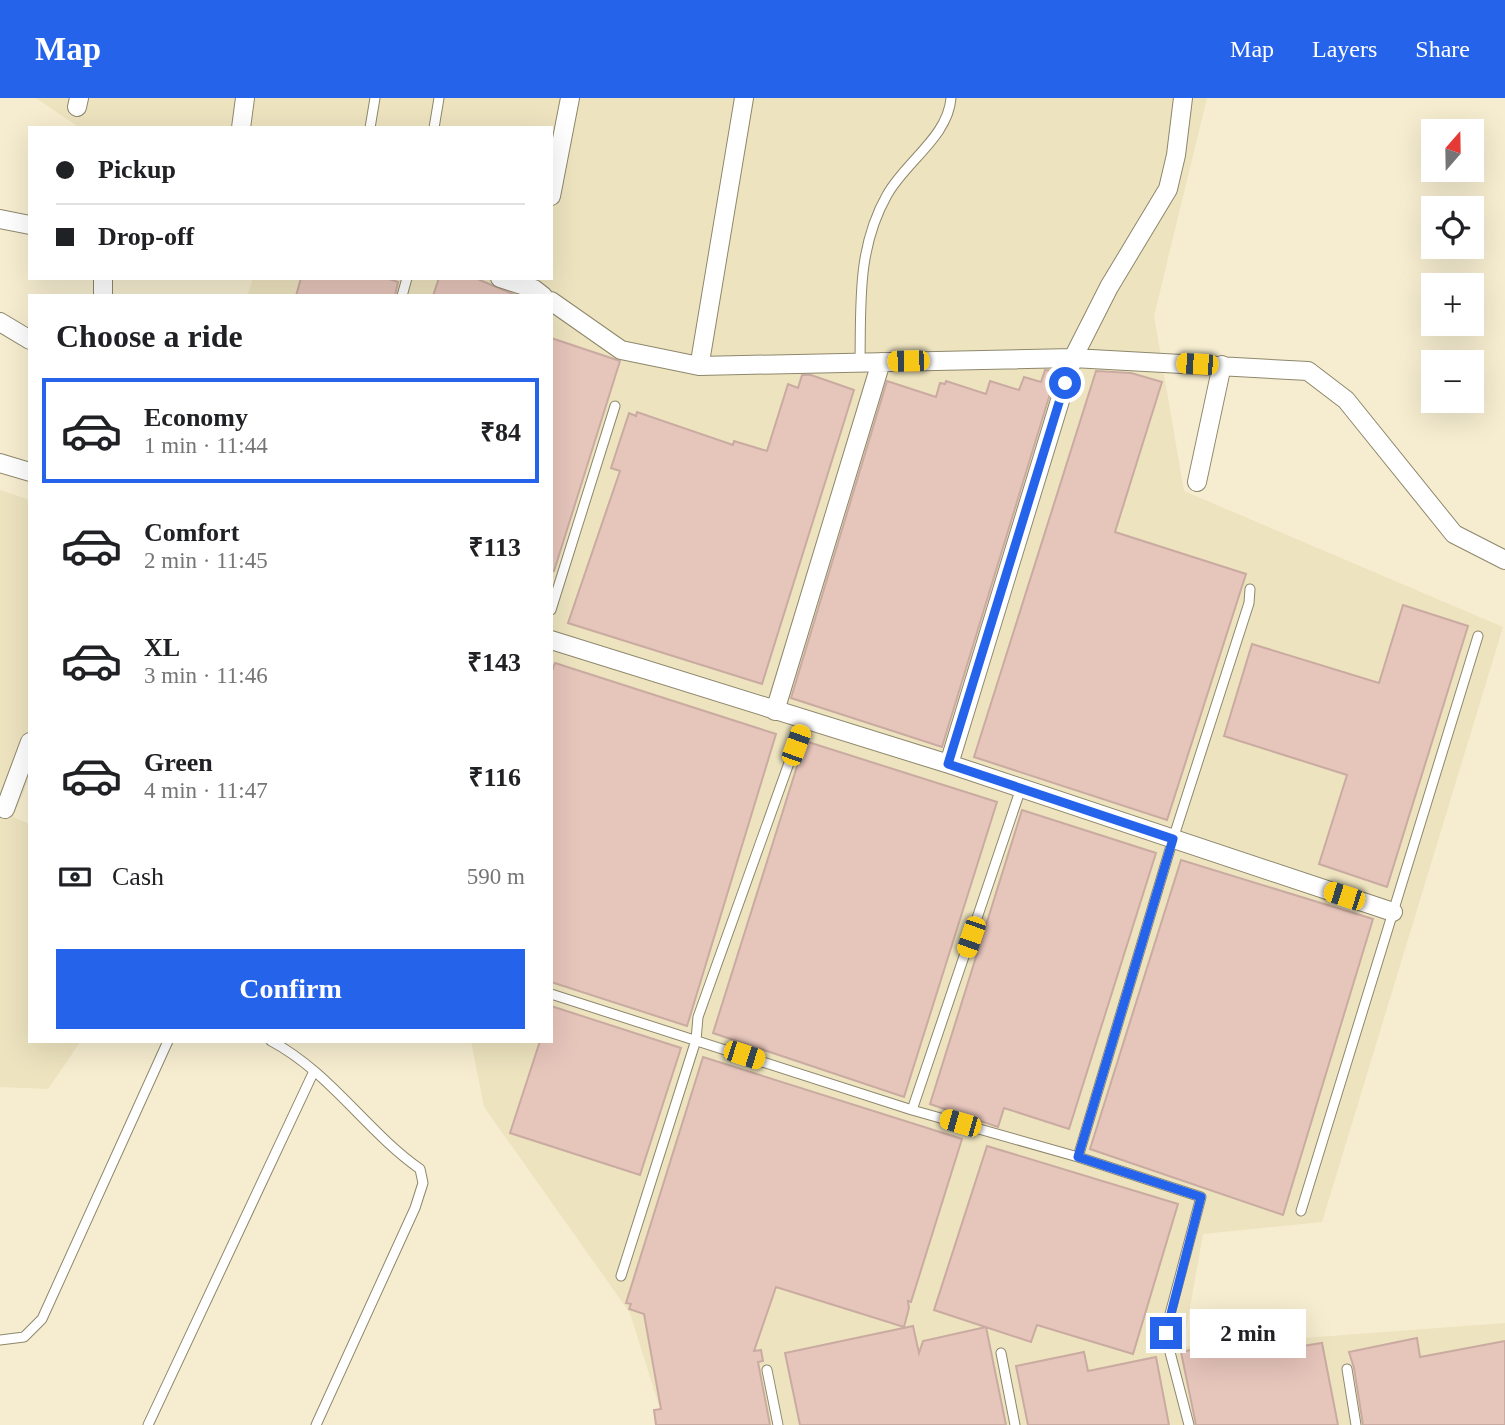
<!DOCTYPE html>
<meta charset="utf-8">
<style>
:root{--surface:#fff;--page:#f6f6f6;--text:#202124;--muted:#757577;--line:#e0e0e0;--accent:#2563eb}
body{margin:0;font-family:"Times New Roman",serif;background:var(--page);color:var(--text);height:100vh;display:flex;flex-direction:column;font-size:26px;white-space:nowrap}
*{box-sizing:border-box;margin:0}
p{font-size:23px;color:var(--muted)}
.icon{flex:none;width:38px;height:38px;fill:none;stroke:currentColor;stroke-width:2;stroke-linecap:round;stroke-linejoin:round}
.map{position:relative;flex:1;overflow:hidden}
.side{position:absolute;left:28px;top:196px;width:525px;height:749px;display:flex;flex-direction:column;background:var(--surface);border-radius:0px;box-shadow:0 7px 28px #0002}
.side>*{flex:none}
.hud{position:absolute;left:28px;top:28px;width:525px;height:154px;border-radius:0px;box-shadow:0 7px 28px #0002;display:grid;align-content:center;height:154px;padding:0 28px;background:var(--surface)}
.needle{width:46px;rotate:20deg}
.tools{position:absolute;left:1421px;top:21px;display:grid;gap:14px}
.tools a{display:grid;place-items:center;width:63px;height:63px;border-radius:0px;background:var(--surface);box-shadow:0 7px 28px #0002;font-size:35px}
.end{position:absolute;width:32px;height:32px;margin:-16px;border:9px solid #2563eb;background:#fff;box-shadow:0 0 0 4px #fff}
.from{border-radius:50%}
.bubble{position:absolute;height:49px;border-radius:0px;background:var(--surface);box-shadow:0 7px 28px #0002;font-size:23px;font-weight:700;line-height:49px;text-align:center}
.car{position:absolute;width:21px;height:42px;margin:-21px -10px;border-radius:9px;box-shadow:0 0 5px 2px #0007;background:linear-gradient(#f5c518 24%,#345 0 40%,#f5c518 0 76%,#345 0 86%,#f5c518 0)}
.hud b{display:flex;align-items:center;gap:24px;height:66px;font-size:26px}
.hud b+b{border-top:2px solid var(--line)}
.hud i{width:18px;height:18px;background:var(--text)}
ul{padding:0;list-style:none}
li{display:flex;align-items:center;gap:21px;height:105px;margin:0 14px 10px;padding:0 14px;border:4px solid transparent;border-radius:0px}
li div{flex:1}
li b{display:block;font-size:26px}
li em{font-style:normal;font-weight:700}
li.current{border-color:var(--accent)}
li>.icon{width:63px;height:63px;stroke-width:1.5}
h2{padding:0 28px;font-size:32px;line-height:84px}
.pay{display:flex;align-items:center;gap:18px;height:77px;padding:0 28px;font-size:26px}
.pay p{margin-inline-start:auto}
.primary-button{display:flex;gap:14px;margin-top:auto;padding:14px 28px}
.primary-button a{flex:1;height:80px;border-radius:0px;background:var(--accent);color:#fff;font-size:28px;font-weight:700;line-height:80px;text-align:center}
header{display:flex;align-items:center;gap:42px;box-sizing:border-box;height:98px;padding:0 35px;background:var(--accent);color:#fff}
header strong{font-size:33px}
nav{display:flex;gap:38px;margin-inline-start:auto;font-size:24px}
.map>svg:first-child{display:block}
.built{fill:#ede3bf}
.building{fill:#e6c5bb;stroke:#caaba1;stroke-width:2}
.lines{fill:none;stroke-linecap:round;stroke-linejoin:round}
.lane-casing{stroke:#8e876c;stroke-width:11}
.street-casing{stroke:#8e876c;stroke-width:20}
.lane{stroke:#fff;stroke-width:9}
.street{stroke:#fff;stroke-width:18}
.route{stroke:#2563eb;stroke-width:9}
</style>
<header>
<strong>Map</strong>
<nav><a>Map</a><a>Layers</a><a>Share</a></nav>
</header>
<div class="map">
<svg width="1505" height="1327" viewBox="0 0 1505 1327">
<rect width="100%" height="100%" fill="#f6edd0"/>
<path class="built" d="M36,0H1207L1154,218L1184,393L1503,529L1322,1124L1203,1136L1183,1249L1505,1225V1327H665L630,1215L484,1009L471,943H551V198H247L253,180H551V30H80Z
M0,392L30,402V679L13,719L30,726V943H81L48,991L0,989Z"/>
<path class="building" d="M301,180H386L398,184L395,198H296Z
M439,180H475L518,198H433Z
M551,240L620,263L554,473L551,472Z
M1045,272L1057,273L942,649L791,600L887,283L936,299L940,285L945,286L946,283L986,296L990,283L1019,292L1024,279L1041,284Z
M1096,273L1131,275L1162,284L1115,434L1246,476L1167,722L974,659Z
M802,277H811L854,292L762,586L568,525L620,373L611,370L629,315L636,318L637,314L733,347L734,343L767,353L788,286L798,290Z
M1403,507L1468,528L1387,789L1319,766L1347,677L1224,638L1252,546L1379,585Z
M555,565L776,636L687,928L551,884V576Z
M805,643L997,704L904,999L713,935Z
M1022,712L1156,755L1069,1031L1004,1010L998,1029L930,1006Z
M1181,762L1373,821L1283,1117L1090,1051Z
M551,908L681,950L640,1077L510,1035L540,943H551Z
M703,959L962,1041L911,1204L908,1203L909,1210L904,1229L776,1189L754,1253L761,1252L763,1263L758,1264L770,1327H656L654,1312L661,1311L644,1216L629,1211L631,1206L626,1205Z
M987,1048L1178,1106L1133,1256L1037,1227L1031,1244L934,1212Z
M913,1228L919,1255L923,1243L986,1229L1006,1327H800L785,1255Z
M1249,1240L1253,1256L1322,1245L1338,1327H1196L1181,1254Z
M1417,1240L1420,1259L1505,1243V1327H1363L1354,1270L1349,1254Z
M1084,1254L1088,1273L1156,1259L1169,1327H1028L1016,1268Z"/>
<g class="lines">
<g class="lane-casing">
<path id="lane" d="M370,30L375,0
M434,30L439,0
M402,198L407,180
M860,264C861,205 857,150 887,97C905,64 948,39 951,0
M551,512L615,308
M551,896L912,1012L1078,1059L1201,1099L1165,1235L1189,1327
M271,943C330,974 367,1034 420,1071L423,1085L415,1110L316,1327
M912,1012L1021,690
M1078,1059L1173,741L1249,505L1250,491
M1301,1113L1478,538
M621,1178L696,942L698,919L804,623
M0,1242L24,1239L42,1221L168,943
M1001,1255L1015,1327
M1347,1271L1356,1327
M767,1272L778,1327
M148,1327L314,973"/>
</g>
<g class="street-casing">
<path id="street" d="M77,9L79,0
M241,30L245,0
M551,98L570,0
M0,121L30,127
M103,180V198
M500,180L534,191L543,198
M551,203L621,252L699,268L1073,260L1308,273L1346,302L1454,436L1505,462
M0,224L30,242
M701,258L744,0
M0,365L30,374
M1197,384L1222,267
M551,542L949,666L1393,814
M775,613L881,264
M949,666L1073,260L1109,189L1168,91L1176,57L1183,0
M5,711L30,644"/>
</g>
<use href="#lane" class="lane"/>
<use href="#street" class="street"/>
</g>
<g class="lines">
<path class="route" d="M1065,285L948,666L1173,741L1078,1059L1201,1099L1166,1235"/>
</g>
</svg>
<div class="tools">
<a><svg class="needle" viewBox="-14 -14 28 28"><path d="M0-13l5 13h-10z" fill="#e53935"/><path d="M0 13l5-13h-10z" fill="#757577"/></svg></a>
<a><svg class="icon" aria-label="locate" viewBox="0 0 24 24"><circle cx="12" cy="12" r="6"/><path d="M12 2v4M12 18v4M2 12h4M18 12h4"/></svg></a>
<a>+</a>
<a>−</a>
</div>
<i class="end from" style="left:1065px;top:285px"></i>
<i class="end" style="left:1166px;top:1235px"></i>
<div class="bubble" style="left:1190px;top:1211px;width:116px">2 min</div>
<i class="car" style="left:908px;top:263px;rotate:269deg"></i>
<i class="car" style="left:1197px;top:266px;rotate:273deg"></i>
<i class="car" style="left:796px;top:647px;rotate:20deg"></i>
<i class="car" style="left:1344px;top:798px;rotate:288deg"></i>
<i class="car" style="left:971px;top:839px;rotate:199deg"></i>
<i class="car" style="left:744px;top:957px;rotate:108deg"></i>
<i class="car" style="left:960px;top:1025px;rotate:286deg"></i>
<div class="hud">
<b><i class="from"></i>Pickup</b>
<b><i></i>Drop-off</b>
</div>
<section class="side">
<h2>Choose a ride</h2>
<ul>
<li class="current"><svg class="icon" aria-label="car" viewBox="0 0 24 24"><path d="M5 17H2v-5l4-1 3-4h7l3 4 3 1v5h-3M9 17h6M6 11h13"/><circle cx="7" cy="17" r="2"/><circle cx="17" cy="17" r="2"/></svg><div><b>Economy</b><p>1 min · 11:44</p></div><em>₹84</em></li>
<li><svg class="icon" aria-label="car" viewBox="0 0 24 24"><path d="M5 17H2v-5l4-1 3-4h7l3 4 3 1v5h-3M9 17h6M6 11h13"/><circle cx="7" cy="17" r="2"/><circle cx="17" cy="17" r="2"/></svg><div><b>Comfort</b><p>2 min · 11:45</p></div><em>₹113</em></li>
<li><svg class="icon" aria-label="car" viewBox="0 0 24 24"><path d="M5 17H2v-5l4-1 3-4h7l3 4 3 1v5h-3M9 17h6M6 11h13"/><circle cx="7" cy="17" r="2"/><circle cx="17" cy="17" r="2"/></svg><div><b>XL</b><p>3 min · 11:46</p></div><em>₹143</em></li>
<li><svg class="icon" aria-label="car" viewBox="0 0 24 24"><path d="M5 17H2v-5l4-1 3-4h7l3 4 3 1v5h-3M9 17h6M6 11h13"/><circle cx="7" cy="17" r="2"/><circle cx="17" cy="17" r="2"/></svg><div><b>Green</b><p>4 min · 11:47</p></div><em>₹116</em></li>
</ul>
<div class="pay"><svg class="icon" aria-label="cash" viewBox="0 0 24 24"><path d="M3 7h18v10H3z"/><circle cx="12" cy="12" r="2"/></svg>Cash<p>590 m</p></div>
<div class="primary-button"><a>Confirm</a></div>
</section>
</div>
